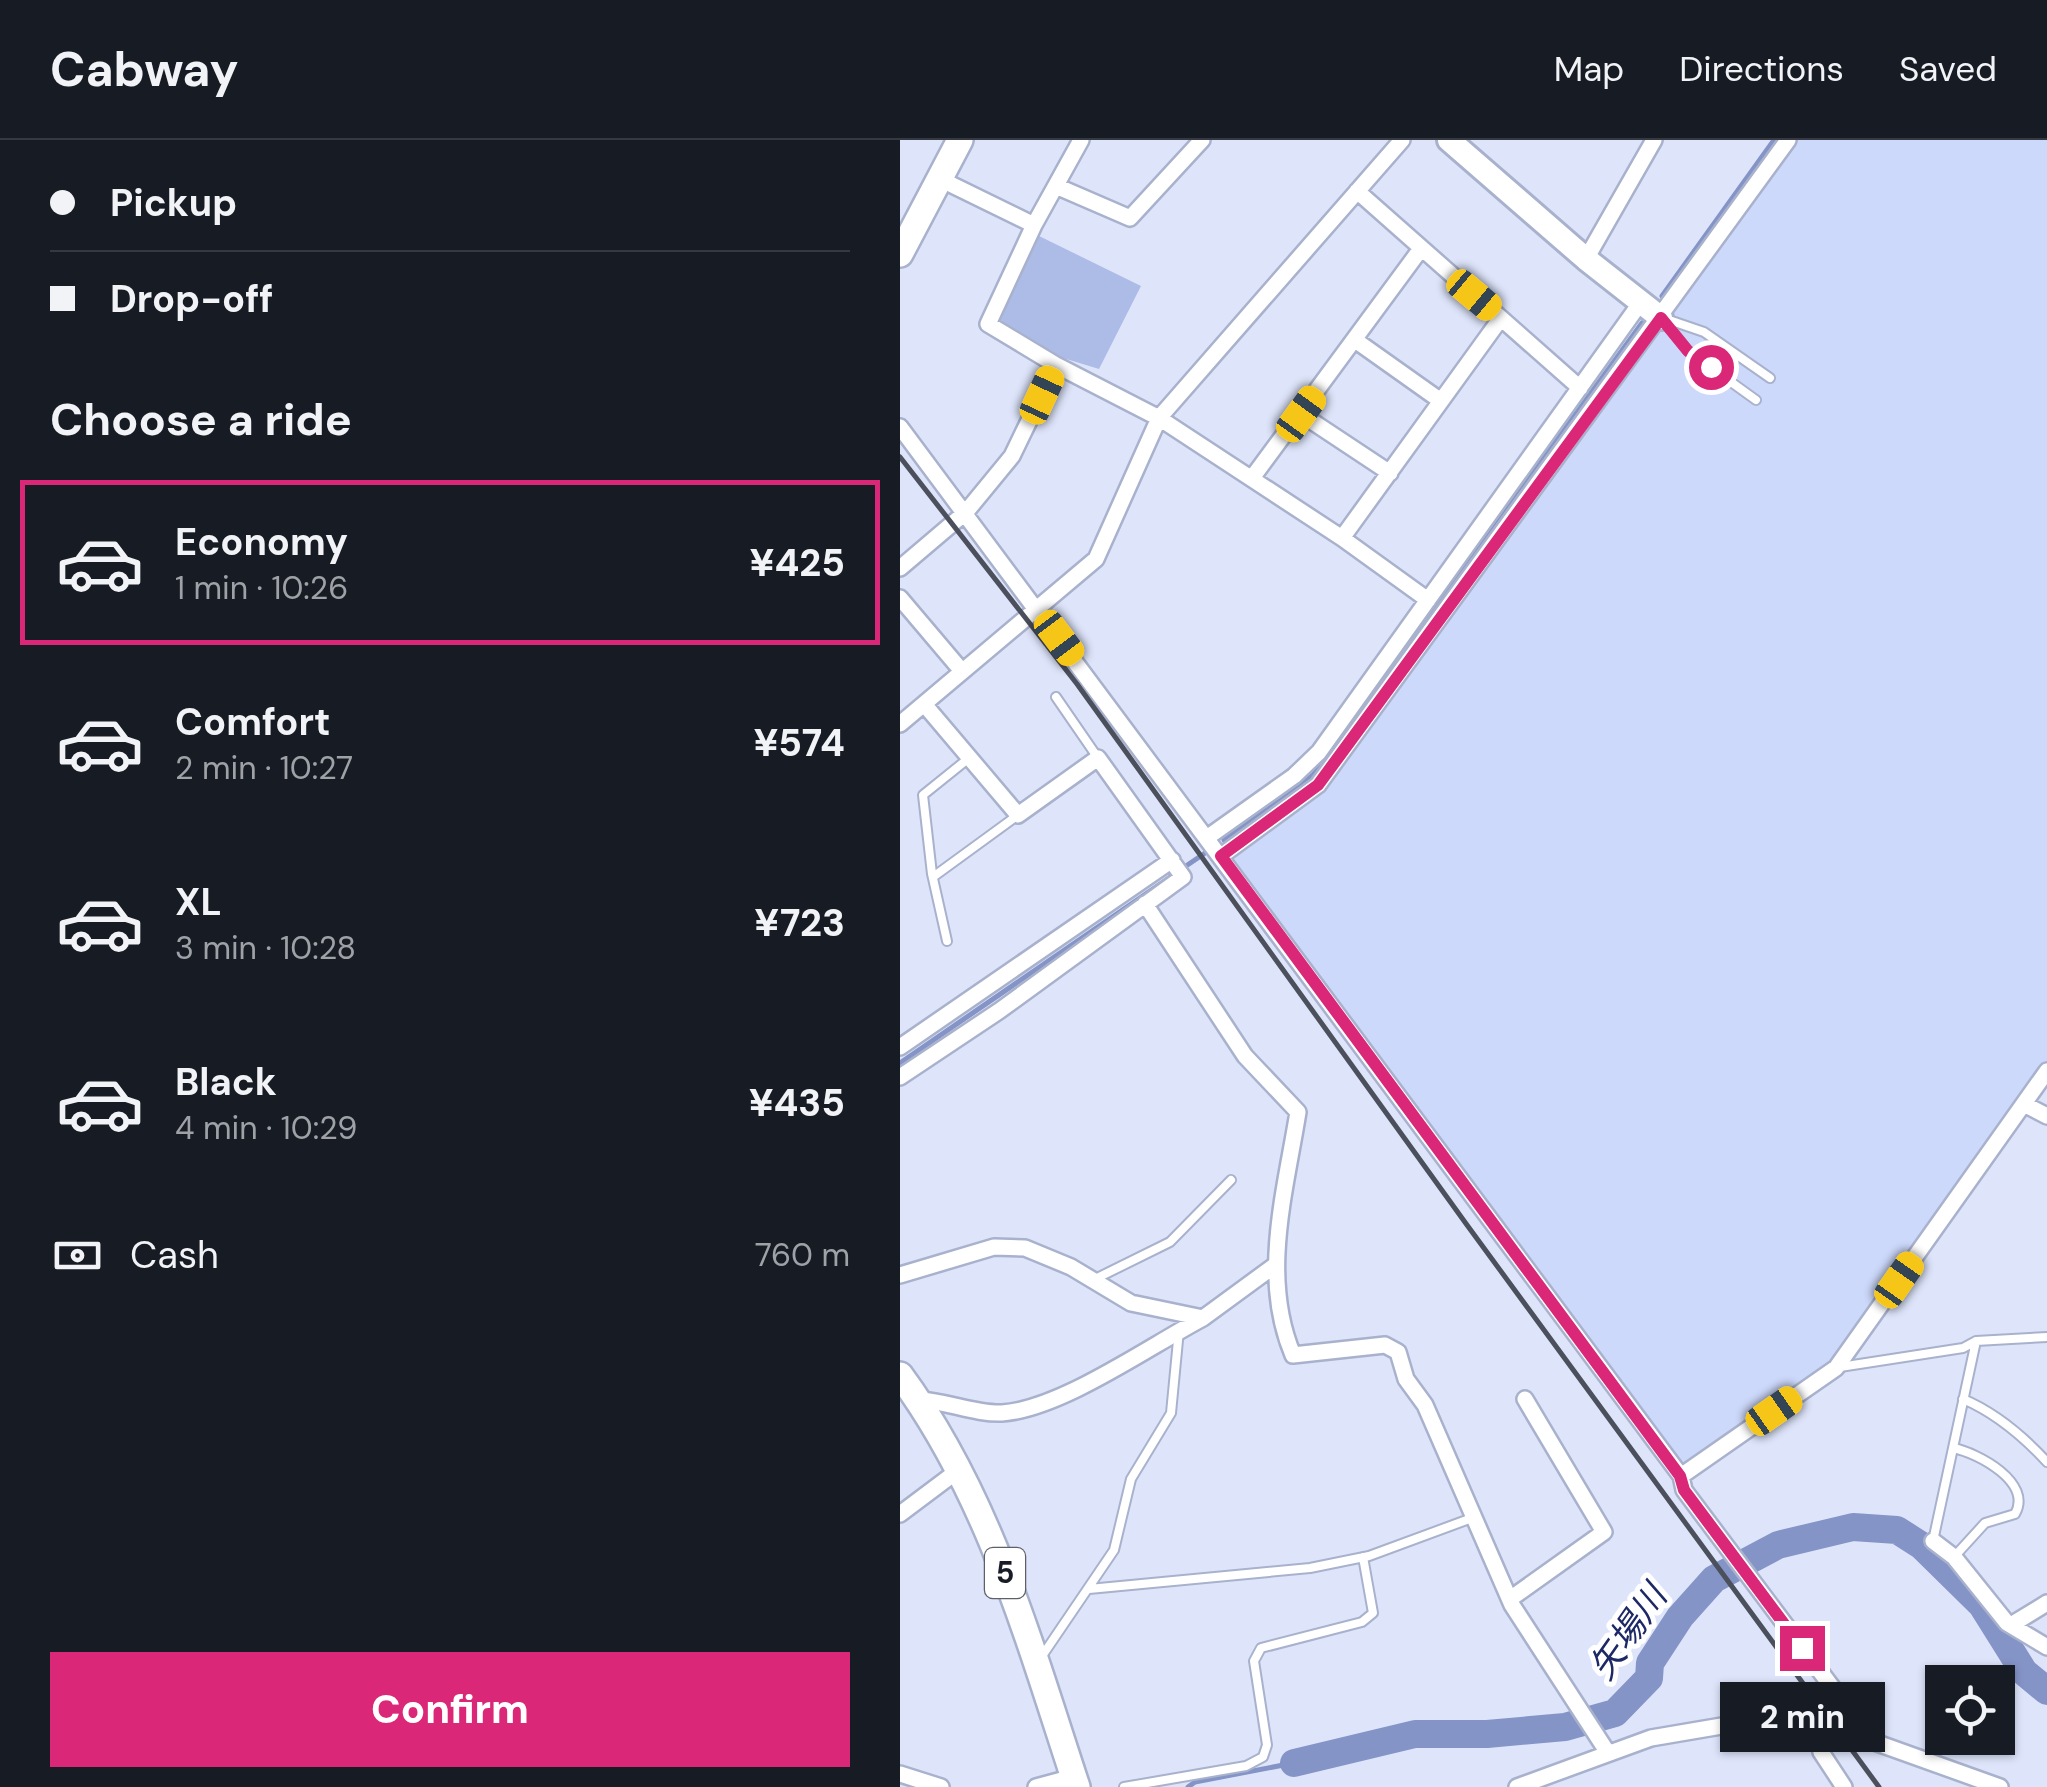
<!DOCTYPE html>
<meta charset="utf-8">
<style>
:root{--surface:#171b24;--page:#20242c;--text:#f1f3f6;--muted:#9ea1a6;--line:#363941;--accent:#db2777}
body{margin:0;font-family:"DM Sans","Noto Sans JP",sans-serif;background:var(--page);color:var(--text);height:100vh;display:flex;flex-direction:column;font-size:38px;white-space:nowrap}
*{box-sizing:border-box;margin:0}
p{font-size:32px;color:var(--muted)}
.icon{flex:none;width:55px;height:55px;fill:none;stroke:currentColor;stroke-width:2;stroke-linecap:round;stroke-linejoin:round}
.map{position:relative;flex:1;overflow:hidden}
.details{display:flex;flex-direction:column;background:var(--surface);width:900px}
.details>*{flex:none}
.guide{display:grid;align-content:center;height:220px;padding:0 50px;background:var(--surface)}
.buttons{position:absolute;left:1025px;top:1525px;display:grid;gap:20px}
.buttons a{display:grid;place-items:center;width:90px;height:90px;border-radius:0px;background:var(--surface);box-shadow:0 2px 8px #0004;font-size:50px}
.end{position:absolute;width:45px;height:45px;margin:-22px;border:12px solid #db2777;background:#fff;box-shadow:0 0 0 5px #fff}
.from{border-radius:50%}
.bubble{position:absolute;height:70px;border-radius:0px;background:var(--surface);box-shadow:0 2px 8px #0004;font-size:32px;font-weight:800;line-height:70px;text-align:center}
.car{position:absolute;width:30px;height:60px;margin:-30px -15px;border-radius:12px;box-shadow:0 0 8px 2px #0007;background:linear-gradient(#f5c518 24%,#345 0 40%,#f5c518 0 76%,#345 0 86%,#f5c518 0)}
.guide b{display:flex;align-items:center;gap:35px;height:95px;font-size:38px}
.guide b+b{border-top:2px solid var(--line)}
.guide i{width:25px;height:25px;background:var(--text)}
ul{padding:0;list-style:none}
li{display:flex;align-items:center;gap:30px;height:165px;margin:0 20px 15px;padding:0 30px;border:5px solid transparent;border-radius:0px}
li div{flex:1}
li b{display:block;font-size:38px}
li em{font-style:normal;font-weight:800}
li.on{border-color:var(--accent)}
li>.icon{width:90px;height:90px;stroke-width:1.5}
h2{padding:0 50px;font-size:45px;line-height:120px}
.pay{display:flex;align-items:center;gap:25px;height:110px;padding:0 50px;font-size:38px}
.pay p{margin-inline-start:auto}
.action{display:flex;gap:20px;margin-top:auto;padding:20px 50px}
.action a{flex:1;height:115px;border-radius:0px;background:var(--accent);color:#fff;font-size:40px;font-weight:800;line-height:115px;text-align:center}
header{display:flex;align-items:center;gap:60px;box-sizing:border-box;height:140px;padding:0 50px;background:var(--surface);border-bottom:2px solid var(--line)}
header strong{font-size:48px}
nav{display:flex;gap:55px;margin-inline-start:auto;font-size:35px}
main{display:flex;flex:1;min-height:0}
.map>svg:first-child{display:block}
.built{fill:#cdd9fb}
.green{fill:#adbbe7}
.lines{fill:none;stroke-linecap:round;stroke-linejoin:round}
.stream{stroke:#8494c7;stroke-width:5}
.river{stroke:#8494c7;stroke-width:28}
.lane-casing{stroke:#a9b2cd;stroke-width:12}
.street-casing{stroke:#a9b2cd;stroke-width:20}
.secondary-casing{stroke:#a9b2cd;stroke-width:28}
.primary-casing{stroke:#a9b2cd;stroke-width:30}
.lane{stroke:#fff;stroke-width:8}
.street{stroke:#fff;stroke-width:15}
.secondary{stroke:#fff;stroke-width:22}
.primary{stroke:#fff;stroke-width:25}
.rail{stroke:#4c505d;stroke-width:5}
.route{stroke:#db2777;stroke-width:12}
.labels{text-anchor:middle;stroke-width:10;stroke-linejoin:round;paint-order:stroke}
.shield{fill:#fff;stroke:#5e6067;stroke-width:2.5}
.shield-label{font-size:30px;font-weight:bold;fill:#191c26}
.water-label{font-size:35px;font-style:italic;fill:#1d2966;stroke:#fff}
</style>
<header>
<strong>Cabway</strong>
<nav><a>Map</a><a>Directions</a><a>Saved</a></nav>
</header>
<main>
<section class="details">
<div class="guide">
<b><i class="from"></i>Pickup</b>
<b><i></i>Drop-off</b>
</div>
<h2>Choose a ride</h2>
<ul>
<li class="on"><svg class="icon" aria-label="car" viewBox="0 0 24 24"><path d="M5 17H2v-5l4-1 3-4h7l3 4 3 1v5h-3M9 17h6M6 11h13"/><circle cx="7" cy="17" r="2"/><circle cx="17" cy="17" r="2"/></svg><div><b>Economy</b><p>1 min · 10:26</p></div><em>¥425</em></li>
<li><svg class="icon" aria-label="car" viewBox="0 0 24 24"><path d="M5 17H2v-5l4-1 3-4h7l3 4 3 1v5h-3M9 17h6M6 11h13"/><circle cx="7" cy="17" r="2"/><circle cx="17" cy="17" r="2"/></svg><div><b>Comfort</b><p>2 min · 10:27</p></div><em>¥574</em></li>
<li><svg class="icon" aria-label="car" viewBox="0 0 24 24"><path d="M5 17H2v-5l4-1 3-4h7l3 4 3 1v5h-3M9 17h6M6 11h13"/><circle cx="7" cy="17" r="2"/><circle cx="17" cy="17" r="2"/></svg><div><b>XL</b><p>3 min · 10:28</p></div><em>¥723</em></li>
<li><svg class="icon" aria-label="car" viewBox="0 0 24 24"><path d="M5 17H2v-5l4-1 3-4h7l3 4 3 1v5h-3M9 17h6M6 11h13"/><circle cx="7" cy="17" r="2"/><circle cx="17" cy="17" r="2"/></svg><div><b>Black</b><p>4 min · 10:29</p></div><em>¥435</em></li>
</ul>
<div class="pay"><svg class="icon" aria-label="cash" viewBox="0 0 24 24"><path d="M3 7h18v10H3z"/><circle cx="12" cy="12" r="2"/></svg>Cash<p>760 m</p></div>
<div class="action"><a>Confirm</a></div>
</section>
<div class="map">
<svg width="1147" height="1647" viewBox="0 0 1147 1647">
<rect width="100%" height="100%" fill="#dee5fb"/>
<path class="built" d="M888,0H1147V931L936,1228L781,1336L321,716L418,645Z"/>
<path class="green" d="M135,94L241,146L199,229L163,218L96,183Z"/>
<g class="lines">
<path class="stream" d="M762,156L874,0
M324,700L413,635L742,183
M286,726L308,711
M0,923L269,738
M288,1647L295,1642L394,1623"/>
<path class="river" d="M394,1623L515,1594H587L665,1587L715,1573L749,1538L750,1523L780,1477L814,1439L878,1405L953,1387L997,1390L1022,1406L1082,1465L1124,1532L1147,1551"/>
<g class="lane-casing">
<path id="lane" d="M766,179L804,192L870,238
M764,181L788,211L856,260
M156,557L198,618
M33,737L118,675
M47,801L32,734L23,655L69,618
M193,1140L270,1102L331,1040
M940,1227L1063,1208L1076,1201L1147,1197
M1063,1259C1096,1273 1123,1296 1147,1322
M1053,1308C1079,1313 1133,1343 1115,1374L1085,1383L1054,1417
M1033,1401L1076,1201
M189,1449L410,1428L469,1416L572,1378
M140,1519L214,1410L231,1339L271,1273L279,1190
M224,1647L346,1626L363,1617L367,1605L354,1521L361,1508L462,1482L473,1473L463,1417"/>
</g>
<g class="street-casing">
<path id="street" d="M40,39L134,85L88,184L156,225
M156,46L230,78L302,0
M457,51L680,248
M134,85L181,0
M686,119L754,0
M455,200L541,261
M401,274L490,333
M0,287L781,1336L784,1350L950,1571L966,1599
M352,338L520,110
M442,398L601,178
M0,428L66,372L112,316L156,225L259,278L502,0
M0,458L61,530
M0,584L196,419L259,278L442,398L528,460
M308,697L394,636L419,612L741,162
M321,716L418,645L888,0
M245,764L345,916L398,972C385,1053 360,1137 393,1215L485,1205L498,1212L506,1239L525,1265L612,1465L708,1613
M0,907L272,720
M0,937L99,871L283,737L198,618L118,675L24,564
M1124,964L1147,976
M0,1135L94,1107L125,1108L171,1127L231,1163L303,1178L374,1126
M19,1260C47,1261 74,1274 102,1273C161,1269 248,1207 303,1178
M781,1336L936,1228L1147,931
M0,1374L60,1329
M1033,1401L1054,1417L1107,1483L1147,1507
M610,1459L704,1392L625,1259
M1111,1485L1147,1463
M918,1595L921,1612L944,1647
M0,1634L41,1647
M136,1647L173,1637
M617,1647L751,1598L845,1582H882L918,1595L966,1599L1100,1647"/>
</g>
<g class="secondary-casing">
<path id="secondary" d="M549,0L686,119L761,178"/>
</g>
<g class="primary-casing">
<path id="primary" d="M0,114L60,0
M0,1235C90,1357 130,1505 177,1647"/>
</g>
<use href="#lane" class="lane"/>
<use href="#street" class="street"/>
<use href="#secondary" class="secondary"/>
<use href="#primary" class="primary"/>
<path class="rail" d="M0,317L177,544L567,1085L979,1647"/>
</g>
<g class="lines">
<path class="route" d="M811,227L788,211L761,178L418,645L321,716L780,1336L784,1350L902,1508"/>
</g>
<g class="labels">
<rect class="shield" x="85" y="1408" width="40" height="50" rx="8"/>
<g class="shield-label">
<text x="105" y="1443">5</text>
</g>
<g class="water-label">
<text transform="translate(728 1492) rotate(-55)" y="12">矢場川</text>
</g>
</g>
</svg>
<div class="buttons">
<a><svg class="icon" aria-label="locate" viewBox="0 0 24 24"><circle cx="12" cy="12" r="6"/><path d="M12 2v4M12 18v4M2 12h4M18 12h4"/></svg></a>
</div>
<i class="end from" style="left:811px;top:227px"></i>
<i class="end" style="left:902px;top:1508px"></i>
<div class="bubble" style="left:820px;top:1542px;width:165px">2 min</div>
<i class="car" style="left:574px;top:155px;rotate:130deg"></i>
<i class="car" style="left:142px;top:255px;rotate:25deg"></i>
<i class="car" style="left:401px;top:274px;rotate:36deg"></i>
<i class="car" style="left:159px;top:498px;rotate:143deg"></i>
<i class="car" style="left:999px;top:1140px;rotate:35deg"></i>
<i class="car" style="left:874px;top:1271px;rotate:55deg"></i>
</div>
</main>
